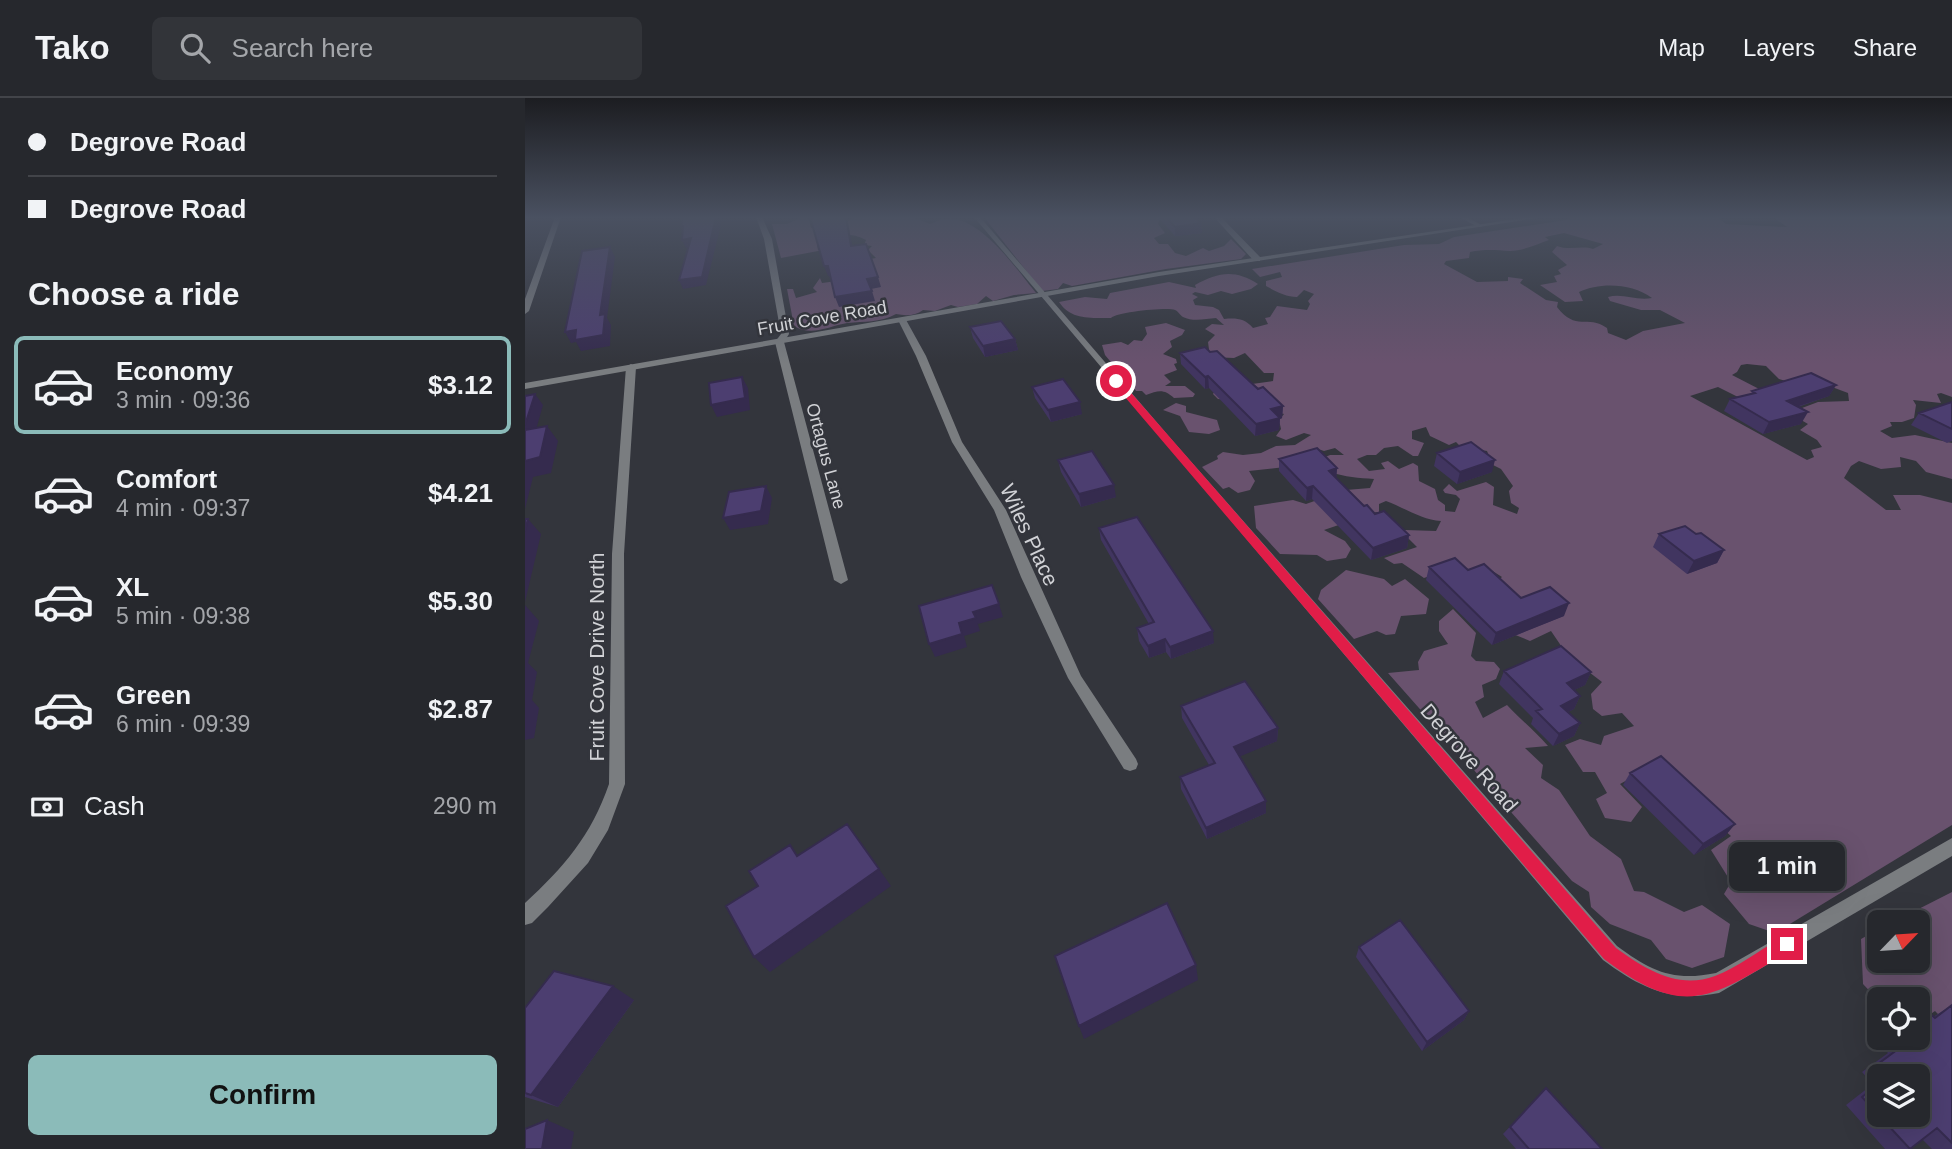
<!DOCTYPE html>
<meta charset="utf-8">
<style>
:root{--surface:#26282d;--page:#323439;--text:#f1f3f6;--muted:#a4a6aa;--line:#424449;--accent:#8bbbb9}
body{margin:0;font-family:Arial,sans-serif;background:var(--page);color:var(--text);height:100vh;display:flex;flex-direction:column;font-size:26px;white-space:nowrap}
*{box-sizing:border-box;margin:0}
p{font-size:23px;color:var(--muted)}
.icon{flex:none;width:38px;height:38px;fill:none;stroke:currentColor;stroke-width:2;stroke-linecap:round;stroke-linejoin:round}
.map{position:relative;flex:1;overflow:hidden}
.sheet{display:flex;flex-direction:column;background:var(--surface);width:525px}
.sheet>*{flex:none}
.guide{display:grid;align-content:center;height:154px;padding:0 28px;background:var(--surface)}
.needle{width:46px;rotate:65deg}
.controls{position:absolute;left:1342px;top:812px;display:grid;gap:14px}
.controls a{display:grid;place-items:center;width:63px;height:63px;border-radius:10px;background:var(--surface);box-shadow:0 7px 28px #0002,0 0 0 2px var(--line);font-size:35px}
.end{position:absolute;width:32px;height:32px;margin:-16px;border:9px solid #e11d48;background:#fff;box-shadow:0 0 0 4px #fff}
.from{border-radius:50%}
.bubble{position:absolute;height:49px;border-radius:10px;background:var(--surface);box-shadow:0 7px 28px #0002,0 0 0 2px var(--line);font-size:23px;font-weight:600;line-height:49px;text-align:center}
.guide b{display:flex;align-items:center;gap:24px;height:66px;font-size:26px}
.guide b+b{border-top:2px solid var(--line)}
.guide i{width:18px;height:18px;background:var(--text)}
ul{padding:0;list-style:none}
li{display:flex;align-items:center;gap:21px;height:98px;margin:0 14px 10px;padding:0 14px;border:4px solid transparent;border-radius:10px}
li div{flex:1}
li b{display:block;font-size:26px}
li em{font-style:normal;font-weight:600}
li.current{border-color:var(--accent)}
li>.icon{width:63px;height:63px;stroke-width:1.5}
h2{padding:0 28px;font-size:32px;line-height:84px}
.pay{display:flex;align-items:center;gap:18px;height:77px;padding:0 28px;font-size:26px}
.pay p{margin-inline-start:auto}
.action{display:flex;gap:14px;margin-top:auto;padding:14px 28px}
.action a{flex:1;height:80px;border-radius:10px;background:var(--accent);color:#111;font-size:28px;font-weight:600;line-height:80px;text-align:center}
header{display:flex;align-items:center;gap:42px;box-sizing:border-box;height:98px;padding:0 35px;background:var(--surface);border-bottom:2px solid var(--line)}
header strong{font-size:33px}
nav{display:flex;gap:38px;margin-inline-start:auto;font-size:24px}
.search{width:490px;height:63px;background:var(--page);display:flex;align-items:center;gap:18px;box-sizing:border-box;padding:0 24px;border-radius:10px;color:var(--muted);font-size:26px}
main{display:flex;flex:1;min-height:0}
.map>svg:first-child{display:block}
.green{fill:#69526e;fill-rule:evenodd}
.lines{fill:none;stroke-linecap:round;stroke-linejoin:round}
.minor{fill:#7a7d80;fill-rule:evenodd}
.tertiary{fill:#7a7d80;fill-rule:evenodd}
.wall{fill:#413560;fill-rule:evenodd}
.shaded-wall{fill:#352b4e}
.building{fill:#4c3e70;stroke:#352b4e;stroke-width:2}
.route{fill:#e11d48}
.labels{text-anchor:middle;stroke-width:5;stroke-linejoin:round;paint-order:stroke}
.far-street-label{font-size:18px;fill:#d1d2d6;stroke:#33353c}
.street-label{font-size:21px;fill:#d1d2d6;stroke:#33353c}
</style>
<header>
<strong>Tako</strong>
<div class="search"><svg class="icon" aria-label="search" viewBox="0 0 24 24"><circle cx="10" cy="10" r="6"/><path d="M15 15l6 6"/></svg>Search here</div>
<nav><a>Map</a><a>Layers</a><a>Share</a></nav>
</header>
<main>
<section class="sheet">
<div class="guide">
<b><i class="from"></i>Degrove Road</b>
<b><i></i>Degrove Road</b>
</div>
<h2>Choose a ride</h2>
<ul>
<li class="current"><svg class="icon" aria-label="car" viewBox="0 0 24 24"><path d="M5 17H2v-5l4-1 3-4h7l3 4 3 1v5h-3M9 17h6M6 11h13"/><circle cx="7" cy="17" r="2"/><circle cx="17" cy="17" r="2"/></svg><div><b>Economy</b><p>3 min · 09:36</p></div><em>$3.12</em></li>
<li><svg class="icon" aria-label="car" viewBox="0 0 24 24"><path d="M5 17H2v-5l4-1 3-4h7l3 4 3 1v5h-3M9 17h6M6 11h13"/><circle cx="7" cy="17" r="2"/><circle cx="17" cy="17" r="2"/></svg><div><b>Comfort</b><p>4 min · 09:37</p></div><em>$4.21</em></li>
<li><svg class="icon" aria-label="car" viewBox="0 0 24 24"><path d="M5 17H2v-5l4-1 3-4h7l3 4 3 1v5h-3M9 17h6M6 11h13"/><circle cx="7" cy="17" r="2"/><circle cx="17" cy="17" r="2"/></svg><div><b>XL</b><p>5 min · 09:38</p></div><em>$5.30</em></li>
<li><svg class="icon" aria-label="car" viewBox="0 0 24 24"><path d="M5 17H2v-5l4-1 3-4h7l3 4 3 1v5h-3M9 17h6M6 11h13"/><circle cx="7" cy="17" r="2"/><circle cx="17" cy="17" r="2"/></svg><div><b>Green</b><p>6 min · 09:39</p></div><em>$2.87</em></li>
</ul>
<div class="pay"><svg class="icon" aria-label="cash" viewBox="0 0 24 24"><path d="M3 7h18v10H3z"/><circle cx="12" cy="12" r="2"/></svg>Cash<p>290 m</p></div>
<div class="action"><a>Confirm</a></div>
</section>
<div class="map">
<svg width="1427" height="1051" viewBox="0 0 1427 1051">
<rect width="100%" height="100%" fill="#33353c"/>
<path class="green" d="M278,119L284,121L286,130C298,128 325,126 328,119H387L405,126C410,124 416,121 421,121C455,117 492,172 511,195L489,197L468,203L461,198L452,206L433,209L426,207L410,213L398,212C390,218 381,218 371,216C354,225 340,223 322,225C304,228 287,239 269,228L262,191H268L271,200L292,194L288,190L295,180L297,185L319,182L339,162L351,160L343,152L347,148L339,147L341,142C325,133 308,138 291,140L293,152L309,150L256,160L247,126H262Z
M459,119H642L635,121L633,126L640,135L629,140L634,146H643L650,155L661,158L678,150L684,153L699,148L706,141L721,156L716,161L641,171L547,188L538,185L533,191L517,193Z
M1048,119H1192L1201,126L1262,129L1248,119H1427V299L1416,295L1412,296L1416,305L1388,302L1391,307L1389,320L1377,324H1365L1367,328L1355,333L1367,340L1390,337L1427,345V381L1401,374L1391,363L1375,359L1376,369L1356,371L1334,363L1326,368L1319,380L1361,412H1376L1368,397H1395L1427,405V727L1250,835L1224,826L1199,796L1206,784L1186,752L1206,738L1126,669L1095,686L1117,709L1106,724L1080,720L1071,701L1082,695L1070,674H1058L1040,647L1055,641L1076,647L1079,638L1109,628L1097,615L1077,618L1068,611L1066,596L1077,584L1043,558L1026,533L1005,543L988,536L968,487L977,479L958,467L937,479L927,470L899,480L877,465L869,466L859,460L892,449L877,434L880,432L911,433L916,423C897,422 880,410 861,403L854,406V414L843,415L840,418L799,432L820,443L826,451L821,460L802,463L792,457L755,456L731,430L729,408L768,402L781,406L821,392L845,390L849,381C834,380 820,379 805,374L798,360L805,357H819L810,350L799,353L793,351L760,369L724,373L730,383L725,392L713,395L704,389L698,391L677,369L693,361L692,358L698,354L718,357L736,355L751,348L770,347L786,337L779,335L761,342L751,338L756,331L754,322L759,316L714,303L693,301L688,296L691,291L748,283L749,275H739L720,255L709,260L685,259L683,244L690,237L680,231L687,226L699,227L691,220C680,221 668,224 658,219C655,217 653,213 650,212C643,209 592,214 586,220C565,220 546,222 534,204L560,199L582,201L585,195L644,184L671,190L670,187C693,174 710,171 733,186L726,191L707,196L696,193L683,197L670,194L667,196L673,199L668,202L670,207L688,209L694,212L699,221C711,220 719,220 728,230L743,226L740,220L745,219L752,208L782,212L785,206L783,203L789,196L779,192L772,199C761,199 750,193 741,188V183L757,179L755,174L735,179L727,171L879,147L914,146L929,139L1041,122ZM1039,135L1078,146L1068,151C1057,147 1045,153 1032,148L1027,154L1042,167L1033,172L1036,176L1029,178L1032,184L1015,187L1040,204L1058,203L1054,194C1075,184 1107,185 1127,200C1111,203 1098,195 1083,199L1085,203L1116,212H1135L1160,225L1118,233L1101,242L1083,235L1082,230C1062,216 1051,234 1032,209L1033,204L1021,202L995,185L998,181L983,179V183L952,184L919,166L921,163L944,160L945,154C959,151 971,152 985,153C997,153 1013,146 1024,142L1020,139ZM1222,266L1241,268L1254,281L1274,287L1307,289L1323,295L1324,303L1293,304L1277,310L1279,315L1271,319L1283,326L1275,332L1292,342L1297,349L1286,352L1289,359L1282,362L1165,298L1193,289L1215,300L1238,293L1207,277L1212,274L1216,267ZM901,329L905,338L924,347L931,344L936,349L962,353L964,358L960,363L976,371L988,388L984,393L986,405L994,410L992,416L968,407L969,389L961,384L932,393L924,386L918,392L920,395L931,397L935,401L930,414L920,413V407L913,402L910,391L894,383L893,368L888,365L874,371L863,363L856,365L860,371L844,373L832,361L842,357H851L859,350L873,348L888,358H893L899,345L887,341V333Z
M641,225L660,232L657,237L645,243L647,249L638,256L651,261L652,265L649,266L652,272L639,277L646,284L640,288H660L670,296L668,299L649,300C639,291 634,292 621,297L617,293H611L601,280V272L606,269H590L580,257L577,247L596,244L603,247L609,242L617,243L622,236L620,229Z
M651,305L661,308V314L692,322L695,332L684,336L664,334L655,318L638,312Z
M821,472L859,481L867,488L880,481L904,501L901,516L876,518L870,536L861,537L852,533L829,541L793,501L796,492Z
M928,511L951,535L946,558L951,563L969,564L975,571L971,581L957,587L959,599L950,604L958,620L982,607C996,622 1010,633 1023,648L1000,650L1018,667L1016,680L1034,692L1065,738L1096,761L1109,793L1119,794L1159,814L1177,807L1205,826L1199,859L1167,870L1141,861L1126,842L1085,826L1066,809L1064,794L1047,783L863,575L894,572L893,564L899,553L923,546L914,533V523Z
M1427,794V925L1423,926L1410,913L1397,922L1393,920V901H1352L1338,886L1336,841L1354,831V863H1393V824H1368Z"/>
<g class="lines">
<path class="minor" d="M30,119H36L4,213L0,216V201Z
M231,119H237L247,141L264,236L259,244L323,482L316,486L309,482L250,244L256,236L239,141Z
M449,119H455L647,342L1092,848C1126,873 1148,884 1191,875L1427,740V758L1194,895C1146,905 1116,890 1078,862Z
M689,119H696L735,159V163H729Z
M934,119H942L958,128L953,129Z
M374,220H380L401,258L437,344L481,412L556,578L611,661L613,666L611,671L605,673L599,671L543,580L496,479L469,412L427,344L391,258L373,222Z
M106,266L111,269L99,456L100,686L83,732L63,765L23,809L7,825L0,827V805C39,769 66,738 84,686L87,456L101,269Z"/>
<path class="tertiary" d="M1004,119H1019L634,178L0,291V285L634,174Z"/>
</g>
<path class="wall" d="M633,119H670L676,125L677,135L650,138Z
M445,229L490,241L493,252L460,259L448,240Z
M685,254L758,308L757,320H755L754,332L730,338L684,290L680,291L656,266L655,255Z
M1311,287L1304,298L1273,309L1276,326L1238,336L1199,313L1205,301L1226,296L1227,293Z
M507,289L557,316L526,324L510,300Z
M1427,304V343L1422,345L1386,327L1394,315Z
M912,355L967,374L932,386L909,368Z
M754,361L812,370L811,380L839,408L884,437L882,450L846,462L787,401L781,403L754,373Z
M533,362L591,399L556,409L536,374Z
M574,430L689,545L646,561L641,554L624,560L614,543L612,530L624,526L576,442Z
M1134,436H1171L1199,452L1192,465L1162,476L1128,449Z
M904,469L943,472L996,500L1039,518L967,547L901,482Z
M979,573L1066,574L1060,587L1049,592L1055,598L1049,611L1043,614L1055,625L1049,638L1028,648L1006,626L1008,620L974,586Z
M656,608L753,630L752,643L714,658L741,715L682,741L656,691L655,679L684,667L657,620Z
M1105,675L1210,726L1200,738L1169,757L1098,687Z
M834,849L944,913L939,922L897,953L831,859Z
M109,902L33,1009L0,999V910Z
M1427,907V1051H1407L1397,1041L1385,1051H1360L1321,1007L1348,986L1337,974L1363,955L1345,937L1354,931V940H1393L1408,919ZM1354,978H1393L1354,1017Z
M1021,990L1077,1051H991L978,1036Z"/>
<path class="shaded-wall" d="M191,119H196L195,131L181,187L158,191L154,182Z
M321,119H322L329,158L326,148Z
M676,125L677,135L650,138V129Z
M166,140L170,149L161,150L157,142Z
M85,149L90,159L82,220L86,227L85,248L56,253L51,244L46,245L40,234L75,217Z
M299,168H303L306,177L303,178Z
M353,179L356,189L346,191L342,181Z
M347,193L350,203L314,209L310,199Z
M490,241L493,252L460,259L458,248Z
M683,278L684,290L680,291V279Z
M217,279L223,290L225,312L192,319L186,307Z
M1311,287L1304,298L1256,314L1262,303Z
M10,296L18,307L9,339L0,341V327Z
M555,304L557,316L526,324L523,312Z
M758,308L757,320H755L754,332L730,338L731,326L746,311Z
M1283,314L1276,326L1238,336L1244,324Z
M22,328L33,343L26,375L8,379L0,411V363Z
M970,362L967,374L932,386L935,374Z
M812,370L811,383L804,373Z
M589,387L591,399L556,409L554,396Z
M241,388L247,400L243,426L205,432L198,420Z
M788,388L787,401L781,403L782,390Z
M3,421L16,436L0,504V433Z
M884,437L882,450L846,462L848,450Z
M1199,452L1192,465L1162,476L1169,463Z
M1044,505L1039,518L967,547L971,535Z
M474,506L478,519L453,526L448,514Z
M0,507L14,523L3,565L12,574L7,602L14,610L9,640L0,642Z
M451,520L455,533L439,538L442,549L410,559L404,546L434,525Z
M688,533L689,545L646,561L645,549Z
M640,541L641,554L624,560L623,548Z
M1066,574L1060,587L1036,598L1042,585Z
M1055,598L1049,611L1030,620L1036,608Z
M1055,625L1049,638L1028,648L1034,636Z
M753,630L752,643L709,661V649Z
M741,703V715L682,741L681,730Z
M1210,726L1200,738L1169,757L1178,746Z
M354,771L366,788L245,874L229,859Z
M671,867L673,882L559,941L554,928Z
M88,888L109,902L33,1009L6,997Z
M944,913L939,922L897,953L902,944Z
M22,1022L49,1034L46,1051H17Z"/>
<path class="building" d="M158,119H191L177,179L154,182L166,140L157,142L158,128H156Z
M285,119H321L326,148L341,146L353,179L342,181L347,193L310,199L303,168H299Z
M641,119H670L676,125L650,129Z
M85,149L75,217L80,216L78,237L50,242L51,232L40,234L57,153Z
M476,223L490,241L458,248L445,229Z
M680,249L685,254L692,253L733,291L738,289L758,308L746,311L755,320L731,326L683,278L680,279L655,255Z
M1286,275L1311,287L1262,303L1283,314L1244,324L1205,301L1230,295L1227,293Z
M217,279L220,300L186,307L184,285Z
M538,281L555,304L523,312L507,289Z
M10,296L0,327V298Z
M1427,304V331L1394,315Z
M22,328L15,359L0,363V332Z
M946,344L970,362L935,374L912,355Z
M792,350L812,370L804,373L839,408L842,407L850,416L859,413L884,437L848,450L788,388L782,390L754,361Z
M567,353L589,387L554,396L533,362Z
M241,388L236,413L198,420L204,394Z
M612,419L688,533L645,549L640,541L623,548L612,530L629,524L574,430Z
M0,421H3L0,433Z
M1160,428L1171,436L1176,435L1199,452L1169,463L1134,436Z
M930,460L943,472L959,466L996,500L1025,489L1044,505L971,535L904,469Z
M467,487L474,506L448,514L451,520L434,525L437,536L404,546L394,508Z
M1036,548L1066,574L1042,585L1055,598L1036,608L1055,625L1034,636L1011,613L1017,611L979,573Z
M720,583L753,630L709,649L741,703L681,730L655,679L690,665L656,608Z
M1136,658L1210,726L1178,746L1105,675Z
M322,726L354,771L229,859L201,808L233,788L224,773L265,747L272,758Z
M642,805L671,867L554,928L530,858Z
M875,822L944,913L902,944L834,849Z
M29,873L88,888L6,997L0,995V910Z
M1393,905L1410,920L1427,907V1045L1412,1030L1385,1051L1337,999L1354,985V1017H1393V978H1364L1353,966L1380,946L1373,940H1393Z
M1021,990L1077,1051H1004L985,1029Z
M22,1022L17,1051H0V1031Z"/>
<linearGradient id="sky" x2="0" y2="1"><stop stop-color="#1c1d21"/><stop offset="0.45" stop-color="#4a5161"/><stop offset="1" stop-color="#4a5161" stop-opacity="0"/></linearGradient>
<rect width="1427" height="266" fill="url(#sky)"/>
<path class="route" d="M588,281H594L1091,850C1120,871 1153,892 1190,878C1215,869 1237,849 1262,838L1267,841L1270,846L1267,852C1188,898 1162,924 1079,861L588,285Z"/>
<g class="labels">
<g class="far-street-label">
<text transform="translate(297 220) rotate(-10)" y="6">Fruit Cove Road</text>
<text transform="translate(301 358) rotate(75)" y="6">Ortagus Lane</text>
</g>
<g class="street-label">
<text transform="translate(504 437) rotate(65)" y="7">Wiles Place</text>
<text transform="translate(72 559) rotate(-90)" y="7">Fruit Cove Drive North</text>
<text transform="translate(944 660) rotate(49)" y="7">Degrove Road</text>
</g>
</g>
</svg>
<div class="controls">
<a><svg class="needle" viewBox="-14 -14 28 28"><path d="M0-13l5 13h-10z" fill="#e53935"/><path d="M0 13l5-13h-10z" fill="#a4a6aa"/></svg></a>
<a><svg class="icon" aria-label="locate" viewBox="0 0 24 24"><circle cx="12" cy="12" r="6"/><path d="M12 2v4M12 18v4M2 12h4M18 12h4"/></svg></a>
<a><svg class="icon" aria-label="layers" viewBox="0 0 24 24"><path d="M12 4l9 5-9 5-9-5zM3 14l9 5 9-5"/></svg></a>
</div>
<i class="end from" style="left:591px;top:283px"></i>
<i class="end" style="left:1262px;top:846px"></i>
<div class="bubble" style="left:1204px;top:744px;width:116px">1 min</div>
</div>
</main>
